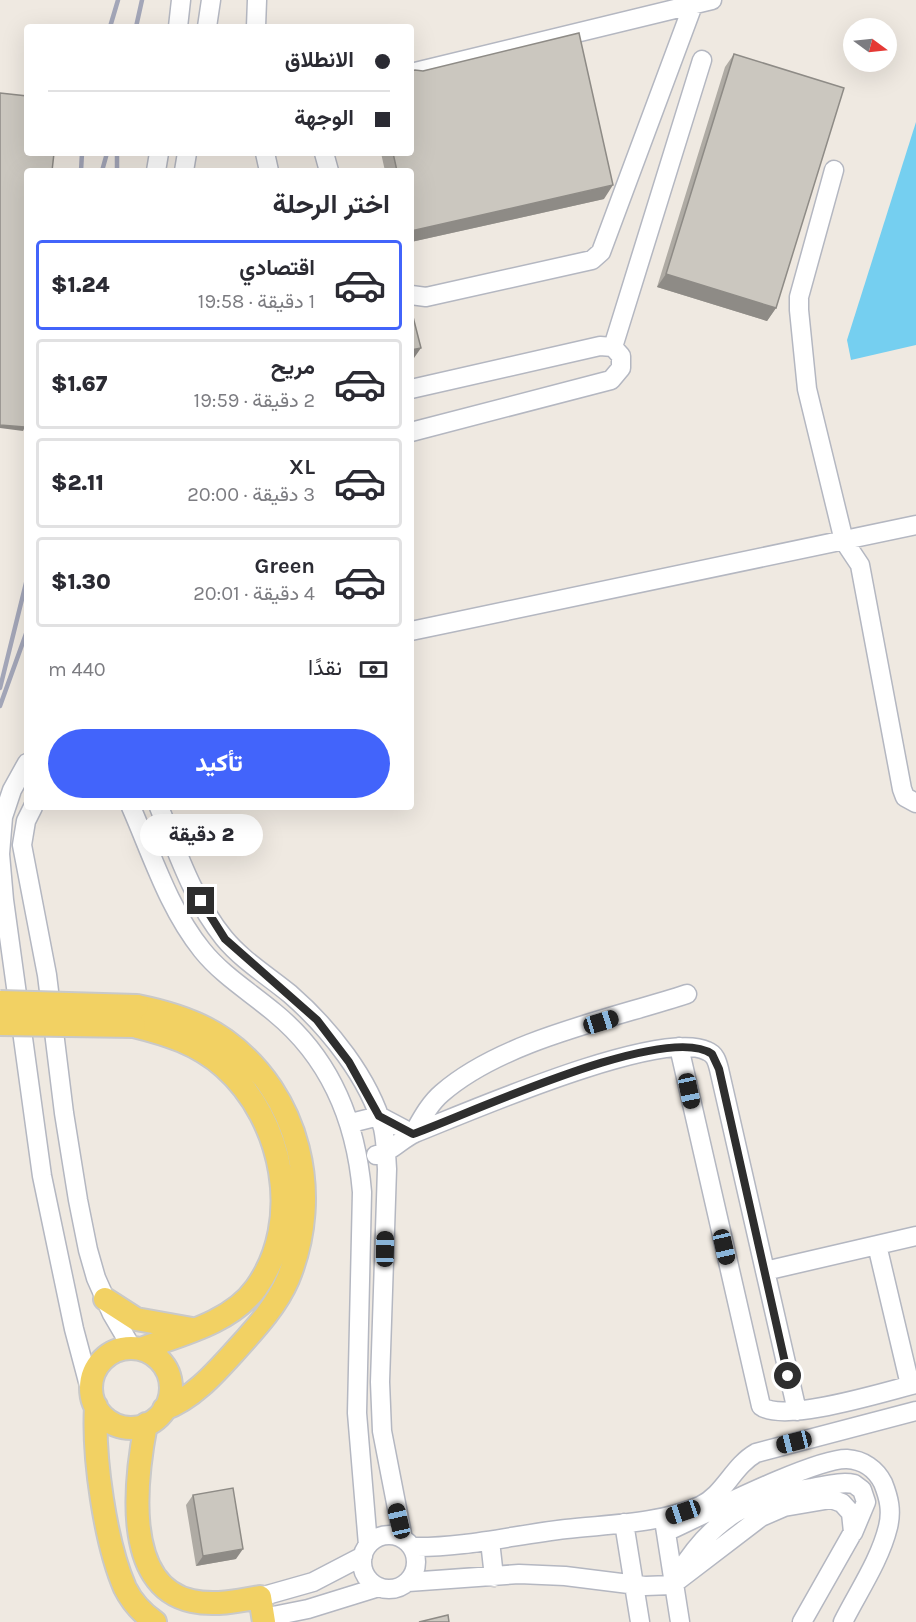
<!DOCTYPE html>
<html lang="ar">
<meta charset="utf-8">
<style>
:root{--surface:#fff;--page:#f7f7f7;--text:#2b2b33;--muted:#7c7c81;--line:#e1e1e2;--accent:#4264fb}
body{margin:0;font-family:Karla,Vazirmatn,sans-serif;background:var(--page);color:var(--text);direction:rtl;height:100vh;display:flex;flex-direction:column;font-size:22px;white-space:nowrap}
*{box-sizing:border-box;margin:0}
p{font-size:20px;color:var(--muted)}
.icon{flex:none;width:33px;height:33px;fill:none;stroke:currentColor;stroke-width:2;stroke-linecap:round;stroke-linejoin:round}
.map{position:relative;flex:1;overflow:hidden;direction:ltr}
.panel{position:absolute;left:24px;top:168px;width:390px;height:642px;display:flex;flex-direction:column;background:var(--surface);border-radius:6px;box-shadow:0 6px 24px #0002;direction:rtl}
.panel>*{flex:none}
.guide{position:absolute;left:24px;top:24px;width:390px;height:132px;border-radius:6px;box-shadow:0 6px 24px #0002;direction:rtl;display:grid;align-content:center;height:132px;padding:0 24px;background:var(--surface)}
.needle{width:39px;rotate:105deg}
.controls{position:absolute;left:843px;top:18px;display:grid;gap:12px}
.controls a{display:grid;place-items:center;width:54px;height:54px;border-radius:50%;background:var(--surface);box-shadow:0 6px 24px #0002;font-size:30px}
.end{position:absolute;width:27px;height:27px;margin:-14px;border:8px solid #2e2e2e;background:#fff;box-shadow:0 0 0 3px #fff}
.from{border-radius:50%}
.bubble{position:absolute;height:42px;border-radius:21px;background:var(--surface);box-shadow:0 6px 24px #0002;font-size:20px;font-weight:800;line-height:42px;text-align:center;direction:rtl}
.car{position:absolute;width:18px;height:36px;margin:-18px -9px;border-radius:8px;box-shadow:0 0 4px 2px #0007;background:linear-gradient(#222 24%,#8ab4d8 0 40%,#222 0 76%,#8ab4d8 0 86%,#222 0)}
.guide b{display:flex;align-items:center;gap:21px;height:57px;font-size:22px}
.guide b+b{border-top:2px solid var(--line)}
.guide i{width:15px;height:15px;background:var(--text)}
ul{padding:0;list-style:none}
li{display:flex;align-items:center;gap:18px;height:90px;margin:0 12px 9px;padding:0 12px;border:3px solid var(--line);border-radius:6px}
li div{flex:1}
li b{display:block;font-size:22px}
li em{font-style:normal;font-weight:800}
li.selected{border-color:var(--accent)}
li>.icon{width:54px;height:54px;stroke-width:1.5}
h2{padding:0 24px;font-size:27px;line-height:72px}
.pay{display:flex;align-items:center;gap:15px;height:66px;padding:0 24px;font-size:22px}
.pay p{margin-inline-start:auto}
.cta{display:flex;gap:12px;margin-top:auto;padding:12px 24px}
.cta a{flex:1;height:69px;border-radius:36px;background:var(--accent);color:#fff;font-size:24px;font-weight:800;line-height:69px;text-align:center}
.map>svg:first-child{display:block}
.water{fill:#75cff0}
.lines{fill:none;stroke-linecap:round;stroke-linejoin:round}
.minor-casing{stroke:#b4b7c1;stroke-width:21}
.major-casing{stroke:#c9c9c9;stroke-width:26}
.minor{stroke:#fff;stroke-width:18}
.major{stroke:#f2d163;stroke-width:22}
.rail{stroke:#a3a6b8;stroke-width:4.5}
.major-bridge-casing{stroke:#c9c9c9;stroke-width:26;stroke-linecap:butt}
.major-bridge{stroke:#f2d163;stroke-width:22}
.wall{fill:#afaba4}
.shaded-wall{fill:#8e8b86}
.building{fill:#cbc7bf;stroke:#8e8b86;stroke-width:1.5}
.route{stroke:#2e2e2e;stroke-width:8}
</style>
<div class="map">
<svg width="916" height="1622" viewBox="0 0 916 1622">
<rect width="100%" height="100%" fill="#efe9e1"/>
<path class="water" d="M916,122V345L851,360L847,340Z"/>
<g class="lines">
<g class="minor-casing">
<path id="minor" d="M178,27L181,0
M207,27L211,0
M256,27L257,0
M411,73L712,0
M265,153L269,171
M324,153L329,171
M834,170L799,297V310L807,389L844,541L860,565L902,789L905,797L916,803
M156,171L159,153
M184,171L187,153
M411,295L426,297L592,260L601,252L693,5
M613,347L702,60
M411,389L600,346L613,347L621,356V368L611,380L411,432
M411,631L916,525
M27,763L12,790L3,817L0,854L4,900L42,1176L74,1329L91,1393
M33,807L26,821L22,845L47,975L64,1113L78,1200L88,1250L96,1278L112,1314L132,1348
M131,807C152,855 169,909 202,950C222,975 250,992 275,1013C331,1059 356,1121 362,1192L357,1413L368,1545
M159,807C177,851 193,900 224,938C242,960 268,976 290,994C329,1028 369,1078 383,1128C386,1141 386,1155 387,1169L380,1382L382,1431L403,1539
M679,1047L761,1406C783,1424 887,1391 916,1384
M351,1123L379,1116L413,1134
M413,1134C421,1120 429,1104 442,1093C503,1040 611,1019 687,994
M376,1155C392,1152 401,1139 415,1133C468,1112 660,1028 707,1051C715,1054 717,1061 719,1069L797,1411
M877,1245L910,1385
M765,1271L916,1236
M664,1520L680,1622
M624,1523L640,1622
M666,1532C701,1516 815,1458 847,1459C863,1460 876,1469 883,1483C889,1498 892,1511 888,1527C880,1560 858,1592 843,1622
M362 1562a27 27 0 1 1 54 0a27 27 0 1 1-54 0Z
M490,1541L494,1577
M412,1547C464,1548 514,1535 566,1529C611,1524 658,1524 700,1506C724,1495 733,1466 756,1453L916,1411
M679,1573C712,1519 751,1496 812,1488C825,1486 841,1481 854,1484L862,1490L866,1502L853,1533
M408,1582L519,1574L565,1576L645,1586L672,1585L761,1517L784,1507L831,1499L842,1503L851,1513L853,1532L802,1622
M260,1597L313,1582L363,1556
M263,1618L308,1609L379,1587"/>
</g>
<g class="major-casing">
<path id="major" d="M137,1006C167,1012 199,1021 225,1040C300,1094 323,1194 288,1279C277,1305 256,1328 237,1349C217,1371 193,1399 164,1409
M134,1026C167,1034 198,1044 224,1067C283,1119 304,1221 256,1288C231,1323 179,1335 141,1349
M105,1299L136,1319L192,1329
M91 1388a40 40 0 1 1 80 0a40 40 0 1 1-80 0Z
M96,1406C93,1456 105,1542 125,1588C132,1602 142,1613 155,1622
M146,1424C136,1476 121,1586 192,1601C214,1606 239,1601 260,1597L264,1622"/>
</g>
<use href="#minor" class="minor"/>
<use href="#major" class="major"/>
<path class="rail" d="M110,27L118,0
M136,27L142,0
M117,153V171
M81,171L82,153
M102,171L107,153
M0,688L27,579
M0,706L27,631"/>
<g class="major-bridge-casing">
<path id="major-bridge" d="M0,1002L137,1006
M0,1024L134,1026"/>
</g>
<use href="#major-bridge" class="major-bridge"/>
</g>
<path class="wall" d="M734,54L776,308L767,321L657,287L725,67Z
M381,153H411L604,199L411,242V171H385Z
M193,1495L236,1559L196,1566L186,1505Z"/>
<path class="shaded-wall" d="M613,185L604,199L411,242V231Z
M666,274L776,308L767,321L657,287Z
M421,348L414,358H411V350Z
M0,425L25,427L23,431L0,428Z
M243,1549L236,1559L196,1566L203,1556Z"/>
<path class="building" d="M579,33L613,185L411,231V171H397L393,153H411V71L415,70L423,71Z
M734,54L844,88L776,308L666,274Z
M0,93L27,96V153H54L52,171H27V411L25,427L0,425Z
M411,309L421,348L411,350Z
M233,1488L243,1549L203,1556L193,1495Z
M448,1615L449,1622H419Z"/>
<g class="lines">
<path class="route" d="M201,901L225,939L317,1020L349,1062L379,1116L413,1134C467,1115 666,1021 712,1054L719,1069L788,1376"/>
</g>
</svg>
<div class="controls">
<a><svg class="needle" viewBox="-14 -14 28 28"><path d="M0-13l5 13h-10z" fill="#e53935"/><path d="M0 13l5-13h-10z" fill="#7c7c81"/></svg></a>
</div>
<i class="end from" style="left:788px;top:1376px"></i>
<i class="end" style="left:201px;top:901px"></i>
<div class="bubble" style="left:140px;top:814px;width:123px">2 دقيقة</div>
<i class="car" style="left:601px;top:1022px;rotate:73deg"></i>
<i class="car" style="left:689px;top:1091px;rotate:168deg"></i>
<i class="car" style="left:724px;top:1247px;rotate:167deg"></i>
<i class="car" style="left:385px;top:1249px;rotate:1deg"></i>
<i class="car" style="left:794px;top:1442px;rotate:256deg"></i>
<i class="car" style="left:683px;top:1512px;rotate:251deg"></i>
<i class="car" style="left:399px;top:1521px;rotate:347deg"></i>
<div class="guide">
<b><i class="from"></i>الانطلاق</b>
<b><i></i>الوجهة</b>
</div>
<section class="panel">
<h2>اختر الرحلة</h2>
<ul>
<li class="selected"><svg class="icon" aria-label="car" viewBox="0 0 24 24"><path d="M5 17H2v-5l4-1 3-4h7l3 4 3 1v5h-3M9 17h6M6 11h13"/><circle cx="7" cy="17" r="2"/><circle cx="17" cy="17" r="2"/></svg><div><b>اقتصادي</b><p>1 دقيقة · 19:58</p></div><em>$1.24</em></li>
<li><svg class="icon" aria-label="car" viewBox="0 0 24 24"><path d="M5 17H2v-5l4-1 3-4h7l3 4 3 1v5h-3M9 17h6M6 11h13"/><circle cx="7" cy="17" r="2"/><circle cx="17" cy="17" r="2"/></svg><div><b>مريح</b><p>2 دقيقة · 19:59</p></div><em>$1.67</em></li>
<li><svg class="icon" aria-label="car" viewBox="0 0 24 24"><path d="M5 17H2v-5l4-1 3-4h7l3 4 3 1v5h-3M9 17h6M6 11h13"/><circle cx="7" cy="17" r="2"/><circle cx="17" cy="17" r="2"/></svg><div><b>XL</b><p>3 دقيقة · 20:00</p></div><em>$2.11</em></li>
<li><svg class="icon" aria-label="car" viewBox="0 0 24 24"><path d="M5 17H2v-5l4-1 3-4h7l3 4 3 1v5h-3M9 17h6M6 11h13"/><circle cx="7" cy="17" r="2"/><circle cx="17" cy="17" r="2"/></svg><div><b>Green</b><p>4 دقيقة · 20:01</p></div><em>$1.30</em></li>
</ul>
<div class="pay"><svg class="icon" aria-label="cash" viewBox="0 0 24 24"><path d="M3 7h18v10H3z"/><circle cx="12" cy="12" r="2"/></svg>نقدًا<p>440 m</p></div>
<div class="cta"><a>تأكيد</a></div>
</section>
</div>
